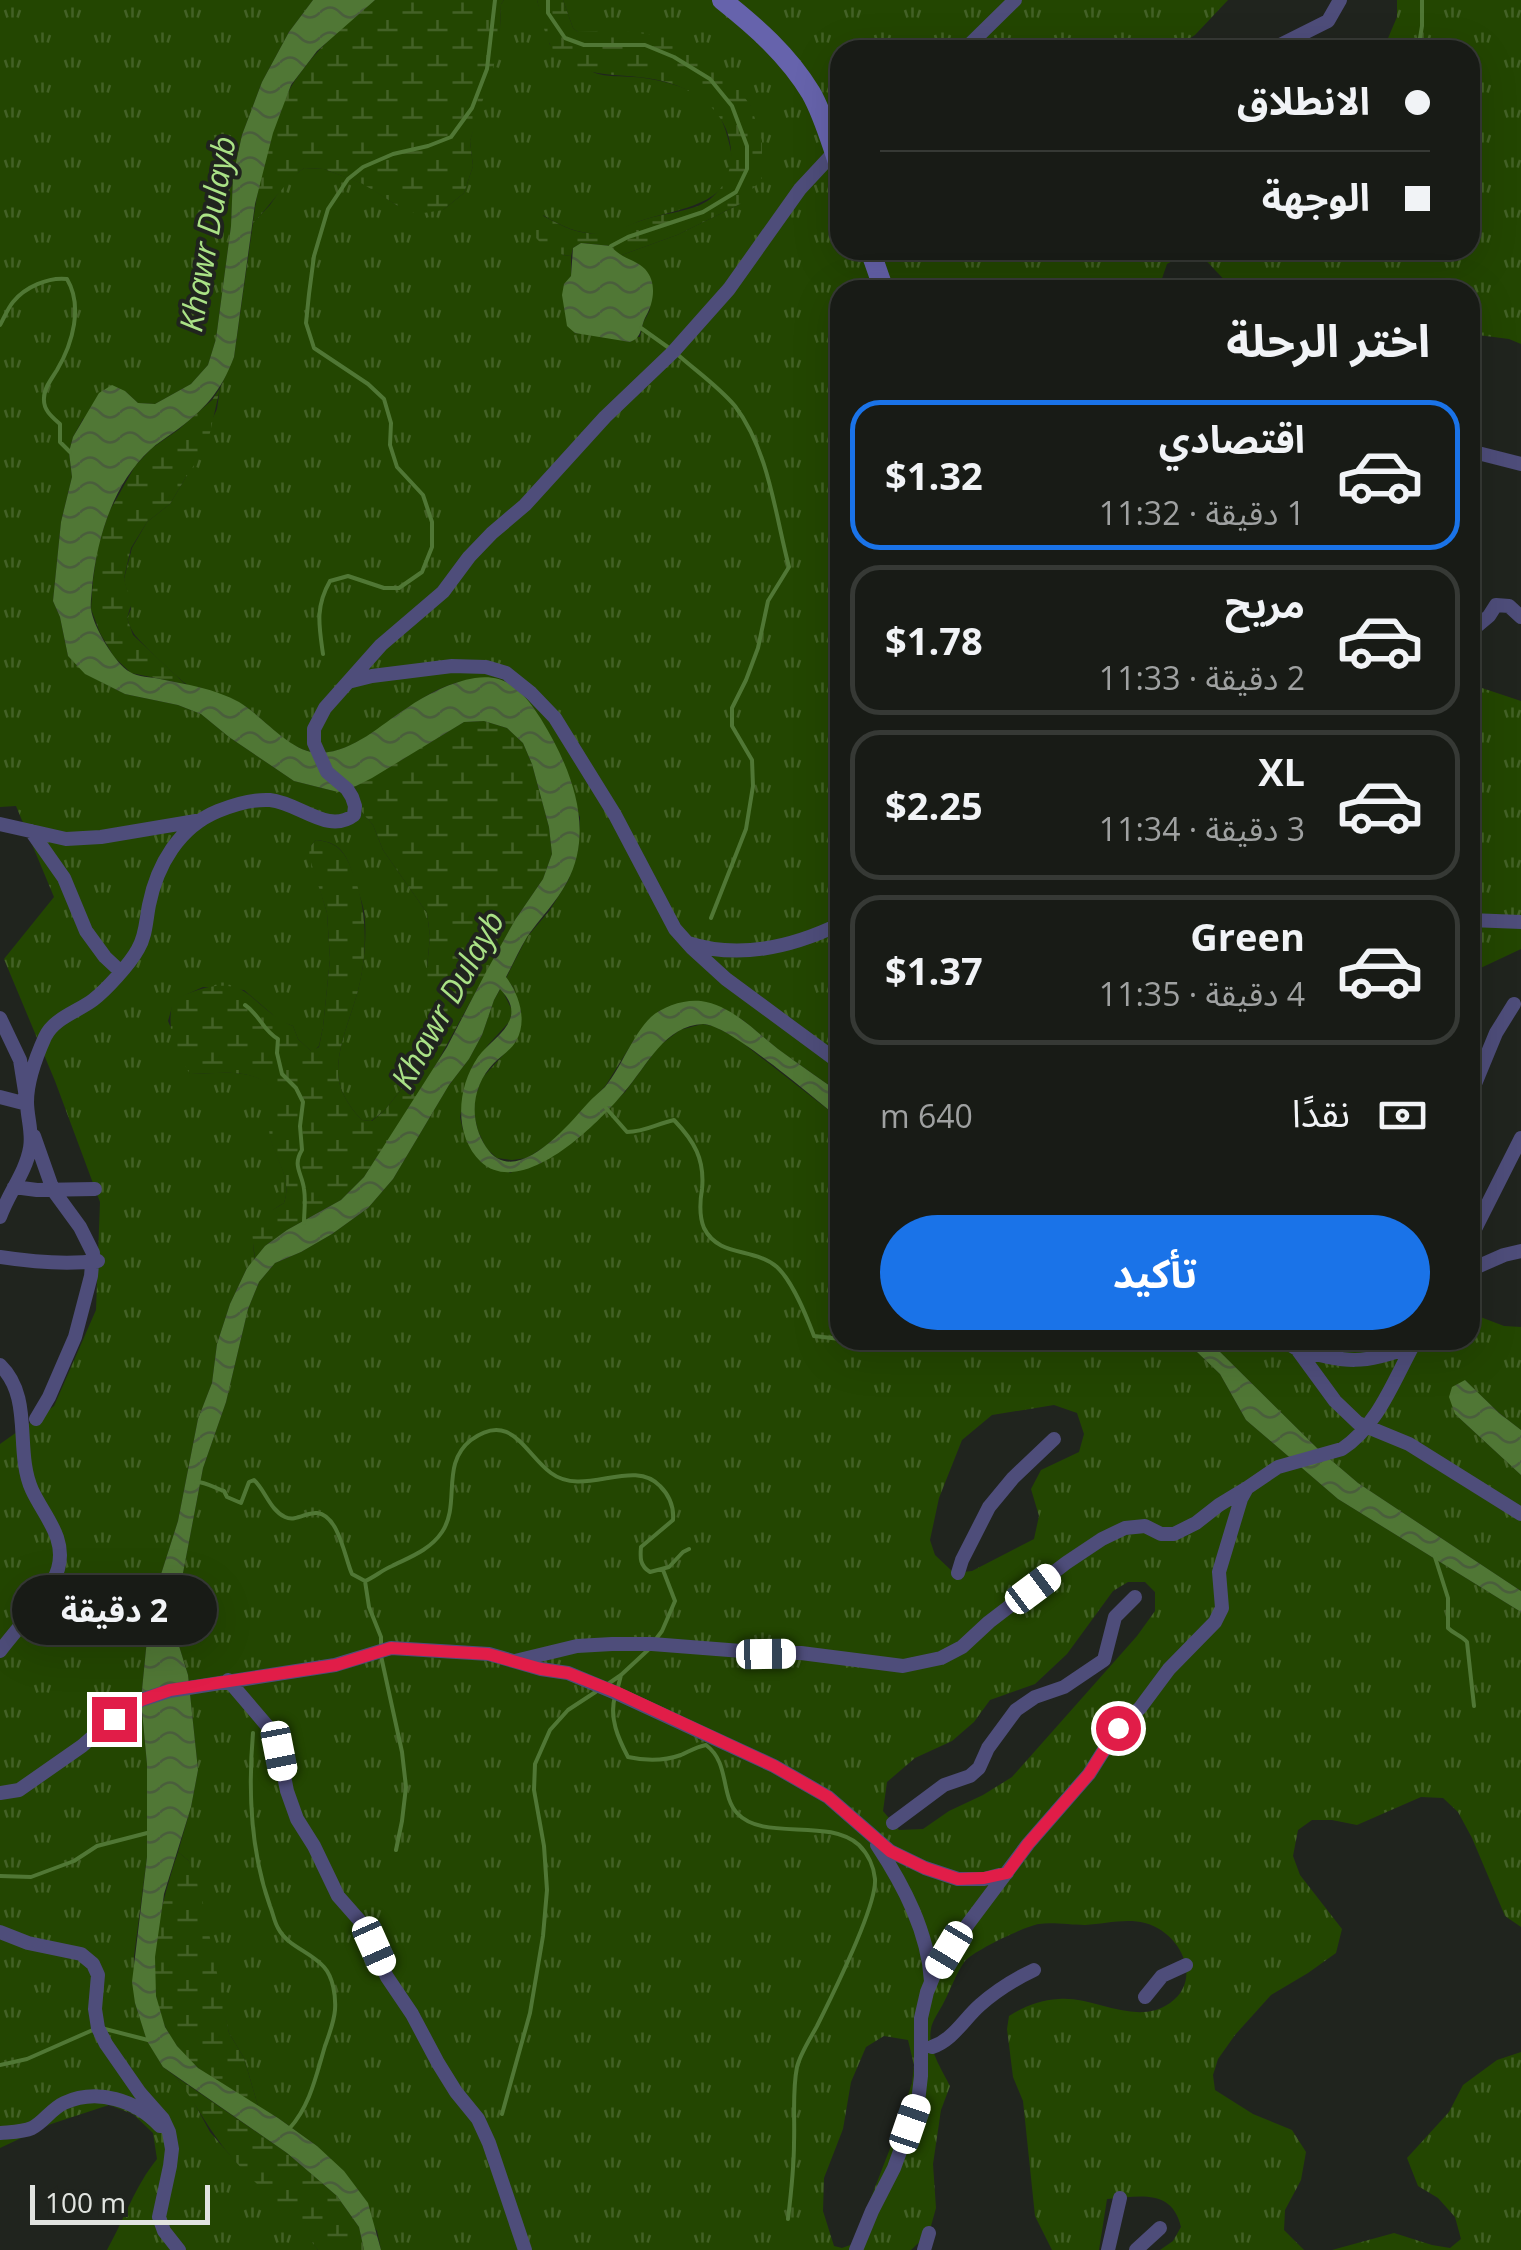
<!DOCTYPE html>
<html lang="ar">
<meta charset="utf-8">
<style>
:root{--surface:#181b16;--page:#21241f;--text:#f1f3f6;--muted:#9fa1a1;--line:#363935;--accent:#1a73e8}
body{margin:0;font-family:"Open Sans","Noto Sans Arabic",sans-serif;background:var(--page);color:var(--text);direction:rtl;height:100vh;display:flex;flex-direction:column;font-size:38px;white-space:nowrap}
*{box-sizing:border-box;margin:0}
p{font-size:32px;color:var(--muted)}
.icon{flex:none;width:55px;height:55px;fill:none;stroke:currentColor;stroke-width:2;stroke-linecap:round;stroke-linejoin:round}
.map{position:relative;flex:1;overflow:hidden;direction:ltr}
.panel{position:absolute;left:830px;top:280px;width:650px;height:1070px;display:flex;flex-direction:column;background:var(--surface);border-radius:30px;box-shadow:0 10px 40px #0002,0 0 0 2px var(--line);direction:rtl}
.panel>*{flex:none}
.banner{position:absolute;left:830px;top:40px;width:650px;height:220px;border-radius:30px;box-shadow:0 10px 40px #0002,0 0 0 2px var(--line);direction:rtl;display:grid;align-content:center;height:220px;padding:0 50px;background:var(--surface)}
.scale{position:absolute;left:30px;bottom:25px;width:180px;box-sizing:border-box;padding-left:10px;border:5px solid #e1e4e0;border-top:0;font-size:28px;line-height:35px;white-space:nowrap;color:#e1e4e0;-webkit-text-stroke:8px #20241e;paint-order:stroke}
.end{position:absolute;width:45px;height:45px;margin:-22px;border:12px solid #e11d48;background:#fff;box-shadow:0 0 0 5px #fff}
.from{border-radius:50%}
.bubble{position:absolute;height:70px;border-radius:35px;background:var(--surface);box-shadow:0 10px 40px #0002,0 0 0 2px var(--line);font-size:32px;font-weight:700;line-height:70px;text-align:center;direction:rtl}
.car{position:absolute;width:30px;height:60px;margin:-30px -15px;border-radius:12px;box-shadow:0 0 8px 2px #0007;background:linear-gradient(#fff 24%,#345 0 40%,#fff 0 76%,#345 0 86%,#fff 0)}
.banner b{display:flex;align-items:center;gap:35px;height:95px;font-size:38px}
.banner b+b{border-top:2px solid var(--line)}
.banner i{width:25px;height:25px;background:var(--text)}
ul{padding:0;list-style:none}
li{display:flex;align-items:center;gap:30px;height:150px;margin:0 20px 15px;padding:0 30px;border:5px solid var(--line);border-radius:30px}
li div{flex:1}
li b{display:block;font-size:38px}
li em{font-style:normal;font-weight:700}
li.active{border-color:var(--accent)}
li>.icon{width:90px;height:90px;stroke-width:1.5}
h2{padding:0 50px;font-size:45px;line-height:120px}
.pay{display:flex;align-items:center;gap:25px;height:110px;padding:0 50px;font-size:38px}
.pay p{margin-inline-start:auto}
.action{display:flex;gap:20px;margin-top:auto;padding:20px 50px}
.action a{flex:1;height:115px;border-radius:60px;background:var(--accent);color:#fff;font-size:40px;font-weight:700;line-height:115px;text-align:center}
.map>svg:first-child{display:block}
.grass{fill:url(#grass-tufts);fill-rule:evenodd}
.wetland{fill:url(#wetland-marsh)}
.water{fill:url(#water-waves)}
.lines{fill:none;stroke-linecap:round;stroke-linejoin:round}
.stream{stroke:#507735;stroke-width:4}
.street{stroke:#4e4d7a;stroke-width:14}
.secondary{stroke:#6663ac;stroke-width:20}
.route{stroke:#e11d48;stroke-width:12}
.labels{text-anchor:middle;stroke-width:8;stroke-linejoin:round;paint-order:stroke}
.water-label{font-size:32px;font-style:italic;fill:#aae286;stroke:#20241e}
</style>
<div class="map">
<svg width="1521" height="2250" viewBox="0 0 1521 2250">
<defs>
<pattern id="grass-tufts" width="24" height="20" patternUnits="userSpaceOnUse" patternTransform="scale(2.5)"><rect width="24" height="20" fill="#234601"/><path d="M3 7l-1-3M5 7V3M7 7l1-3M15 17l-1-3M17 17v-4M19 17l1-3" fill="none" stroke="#436126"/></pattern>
<pattern id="wetland-marsh" width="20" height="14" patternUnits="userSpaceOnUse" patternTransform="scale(2.5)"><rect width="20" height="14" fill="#234601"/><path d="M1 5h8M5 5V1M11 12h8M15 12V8" fill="none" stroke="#436126"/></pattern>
<pattern id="water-waves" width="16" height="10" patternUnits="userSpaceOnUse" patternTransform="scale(2.5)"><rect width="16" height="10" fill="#507735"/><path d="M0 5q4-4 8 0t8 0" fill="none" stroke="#4a5e3c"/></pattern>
</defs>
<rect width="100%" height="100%" fill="#20241e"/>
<path class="grass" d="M0,0H313L289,32L262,82L242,135L233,176L231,226L216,339L208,365L191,384L155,404L138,403L125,391L83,419L73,437L69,452L72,477L61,522L53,601L60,617L68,656L86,674L125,694L178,705L201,714L229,737L294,781L338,792L356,786L362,812L373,825L383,850L427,913L430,936L427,968V1025L419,1058L407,1082L385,1110L371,1121L362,1120C350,1108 338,1090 338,1072C338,1048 347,1026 354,1004C363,978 368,938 364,911C362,901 358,891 355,881C348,858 343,842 316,840L310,847V856L327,913L330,959L323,1027L319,1046L312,1052L298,1039L293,1026L280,1021L244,990L203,987L174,1000L168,1021L190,1074C219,1074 261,1065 277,1096C252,1147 297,1164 284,1203C261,1216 249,1231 255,1259L247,1268L230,1304L217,1344L212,1383L198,1419L178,1521L150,1609L141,1700L147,1764V1857L134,1956L135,2003L147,2040L163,2067L175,2076L191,2097L210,2132L236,2162L301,2227L318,2250H107C124,2220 135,2186 157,2159L153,2133L133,2114L109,2105L51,2124L0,2148V1444L54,1406L96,1310L100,1202L55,1081L4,959L54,897L16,806L0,807Z
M504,0H537L550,45C564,54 580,66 595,73C606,77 622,76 633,77C656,78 695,88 712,105C722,116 727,133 730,147C743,203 681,208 643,220C630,224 614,234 600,234C579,234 560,226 543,215L563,255L571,256V276C555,294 568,314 575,333L640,337L643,323L650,310L635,263L619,256L677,235L740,204L751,106L578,32L573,28L563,0H1228L1195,35L1172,50H840V250H1193L1167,264L1158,290H840V1093L779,1050L743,1020L716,1006L639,1032L606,1085L567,1128L547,1145L527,1158L512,1160L497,1158L486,1148L478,1131L474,1114L475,1097L482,1078L516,1041L521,1012L513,987L506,978L527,937L550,910L569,879L578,850L580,817L505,681C483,678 465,678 444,687C404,702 353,764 308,751C279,743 260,711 232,699C218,693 202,691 188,685C183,683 135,638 133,632C130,628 129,623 127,618L131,609L124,579L132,548L147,522L170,504L186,477L217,409L220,388L234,357L253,223L270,205L286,182L304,168L324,169L364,184L398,206L443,210L464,193L473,166L470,141L500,28L501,4Z
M1397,0H1521V344L1509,339L1470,334V290H1234L1196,250H1470V50H1383L1397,17Z
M1470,684L1521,701V949L1470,973Z
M501,988L512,1010L510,1021L488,1045L469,1074L460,1117L463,1130L510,1173L576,1140L625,1092L659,1046L680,1030L702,1024L713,1026L735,1037L840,1119V1340H1178L1197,1352L1220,1374L1246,1420L1338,1499L1521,1612V1927L1505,1916L1472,1838L1458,1812L1443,1798L1421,1797L1357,1825L1332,1820H1312L1298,1830L1293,1856L1300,1875L1342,1929L1336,1953L1308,1973L1271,1995L1235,2035L1218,2059L1213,2075L1215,2090L1253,2114L1292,2130L1306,2152L1301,2180L1285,2210L1284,2230L1304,2250H1160L1173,2241L1181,2227C1172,2187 1137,2197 1107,2199L1099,2250H1052L1035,2216L1023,2101L1013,2077L1007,2029L1009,2016C1025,2006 1040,2000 1059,1999C1095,1996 1136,2027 1170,2003C1204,1979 1180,1932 1145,1923C1126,1918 1104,1924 1085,1925C1071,1925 1052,1922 1039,1924C1025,1926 973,1951 965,1961C956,1973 951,1989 944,2002C940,2010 932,2021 931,2029C927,2048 942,2070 950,2086L941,2110L933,2164L936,2208L929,2233L911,2250H381L377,2231L317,2146L278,2118L258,2106L244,2058L229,2033L189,1861L178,1852L191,1807L198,1770L188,1675L171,1620L183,1573L203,1468L226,1402L248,1309L259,1282L275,1263L301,1252L332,1234L368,1208L393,1179L449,1085L469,1059L482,1035L494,1000ZM1054,1405L1077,1413L1084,1434L1079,1452L1041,1470L1031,1489L1039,1516L1034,1539L972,1571L954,1573L935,1555L930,1540L939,1498L962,1440L992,1415ZM1128,1582H1145L1155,1592V1611L1137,1636L1012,1777L983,1795L949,1811L923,1829L899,1830L883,1811L887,1782L915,1758L952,1741L974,1722L990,1700L1035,1684L1067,1654L1113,1591ZM884,2036L908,2040L914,2065L912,2083L891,2146L853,2244L842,2248L834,2246L823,2211L824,2178L843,2129L851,2082L866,2047Z
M1470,1313L1504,1326L1521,1327V1430L1499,1413L1465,1380L1455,1414L1521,1475V1591L1358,1483L1317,1448L1208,1340H1470Z
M1521,2052V2250H1332L1394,2233L1432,2245L1450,2248L1461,2239L1455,2217L1438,2198L1418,2186L1407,2158L1449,2112L1463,2085L1497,2060Z"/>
<path class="wetland" d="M375,0H504L501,4L500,28L495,61L470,141L473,166L464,193L443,210L417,214L398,206L363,184L324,169L304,168C283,184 271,205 253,223C257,187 274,112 294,82C315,50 345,24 375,0Z
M537,0H563L573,28L578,32L614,30L662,36L696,50L724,70L751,106L762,141V178L740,204L677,235L619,256L611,246L581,243L573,248L571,256C545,253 530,236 523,213L531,210C550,218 566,231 587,233C609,236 626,225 646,219C663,214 682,212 698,206C729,193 738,158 726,129C712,95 673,80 638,77C620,75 602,75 585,70C579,68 569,67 564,62C546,49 542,20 537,0Z
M220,388L207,446L186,477L170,504L147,522L131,548L124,578L127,590L133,598L127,618L133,635L185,684L131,673L114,657L100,633L91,609L93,580L98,546L109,512L135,466L152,448L178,430L212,400Z
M484,721L507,728L523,743L532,764L549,827L552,854L543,879L515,920L427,1081L364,1177L341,1200L287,1230L265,1246L255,1259L251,1226L264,1215L284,1203C297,1165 252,1147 276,1096C261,1065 219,1074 190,1074C174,1049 166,1030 173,1000C194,990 227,977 248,994C263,1006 275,1019 293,1026L298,1039L311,1051L319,1047L323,1027L330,959L327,913L309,856L310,847L316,840C338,842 346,853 353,873C369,914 368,963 354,1004C347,1026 338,1048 338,1072C338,1090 350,1108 362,1120L372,1121L385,1110L407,1082L419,1058L427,1025V968L430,936L427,913L383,850L373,825L362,812L356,786L464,722Z
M178,1852L189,1861L201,1893L229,2033L244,2058L258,2106C229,2090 198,2073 177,2046C136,1994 159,1909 178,1852Z
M175,2076L287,2153L337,2196L359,2227L364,2250H318C293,2216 261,2190 233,2159C210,2133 196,2103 175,2076Z"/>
<path class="water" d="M313,0H375L317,51L291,85L273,133L255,204L234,357C221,392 204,410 174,432C166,438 157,443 150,450C113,484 97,538 92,587C92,593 90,603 91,609C93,626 115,664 130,672C138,677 151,677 160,679C185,684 216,689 239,702C264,717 291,754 321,753C355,751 380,725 407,708C427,694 451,682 475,678C509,673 525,694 541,719C570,766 596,828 567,882C556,903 540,918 527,937C519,950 513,964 506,977C519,994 528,1021 516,1041C511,1050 501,1056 494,1063C472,1085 468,1120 486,1147C515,1191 569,1124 588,1103C593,1097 600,1092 605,1087C623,1065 631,1037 651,1017C663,1006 685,999 701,1001C731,1005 755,1031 778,1049C798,1064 819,1078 840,1093V1119C816,1100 729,1024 703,1024C665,1025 647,1066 625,1091C600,1122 523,1200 481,1162C453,1135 457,1087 478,1057C488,1043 507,1033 511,1016C513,1004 507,997 500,989L494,1000L482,1035L469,1059L449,1085L393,1179L368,1208L332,1234L301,1252L275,1263L259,1282L248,1309L226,1402L203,1468L183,1573L171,1620L188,1675L198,1770L191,1807L164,1894L155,1957L156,1996L165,2027L177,2046L198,2068L278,2118L317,2146L344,2171L368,2203L381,2250H364L359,2227L337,2196L287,2153L163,2067L147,2041L135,2003L132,1982L147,1857V1764L141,1700L150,1609L178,1521L198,1419L212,1383L217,1344L230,1304L247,1268L265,1246L287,1230L341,1200L364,1177L447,1047L486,972L515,920L543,879L552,854L549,827L532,764L523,743L507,728L484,721L464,722L372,778L356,786L338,792L294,781L229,737L201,714L178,705L125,694L85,674L68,656L60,617L53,601L61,522L72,477L69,452L73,437L99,393L112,385L125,391L138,403L155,404L191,384L208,365L216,339L231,226L233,176L242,135L262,82L289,32Z
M581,243L611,246C621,259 635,259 645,269C657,282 654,302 646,316C640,327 643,337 630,342L575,333L567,326L562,295L564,284L571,276L573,248Z
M1178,1340H1208L1317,1448L1358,1483L1521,1591V1612L1338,1499L1246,1420L1220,1374L1197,1352Z
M1465,1380L1499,1413L1521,1430V1475L1455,1414L1449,1397L1452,1387Z"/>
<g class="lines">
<path class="stream" d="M548,0V13L565,38L584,45H645L674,57L710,79L732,106L747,146V169L736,192L703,212L628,237L611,246
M1418,50L1422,26V0
M0,325C4,318 8,308 13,302C25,287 48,277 67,279C83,306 73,343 57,370C52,378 44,388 44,398C43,410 52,417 60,424V442L70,452
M641,328L669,348
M677,354C696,371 718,386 735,406C769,451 775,514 789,567L768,601L758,648L746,680L732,708V726L752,760L753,786L746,829L711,918
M323,654C319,626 315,607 330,581L348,576L384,588H399L422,572L432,547V522L423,495L397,467L390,445L391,423L384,399L368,384L314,348L306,323L309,294L314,256L328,209L348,179L363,167L393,154L428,146L451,137L472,108L487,69L495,0
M245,1005C260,1015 263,1031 278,1039L277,1053L282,1074L296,1088L303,1102L300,1126L302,1150C292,1166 302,1173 304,1189C306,1201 304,1212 304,1223
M606,1108L627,1132C645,1132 656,1124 674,1120C694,1141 705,1159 702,1189C700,1201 699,1216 704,1228C719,1258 754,1247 777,1267C793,1282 806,1315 814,1336L840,1339
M842,1340L857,1345
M196,1482C207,1482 214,1488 224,1491L227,1497L241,1503L249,1482L254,1480C265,1490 270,1510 285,1517C296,1522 306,1512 317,1513C339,1515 345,1559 352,1574L365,1581C375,1577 382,1570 392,1566C410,1557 430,1550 442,1532C461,1504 440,1464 471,1440C511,1410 525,1454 551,1473C584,1498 633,1457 660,1486C669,1495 674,1507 673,1520L641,1547C640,1558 640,1566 650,1572L669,1567L683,1552L689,1549
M1434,1554L1448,1598V1628C1454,1634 1461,1635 1467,1642L1474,1706
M365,1581L369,1607L381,1637V1656L402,1752L406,1787L402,1821L396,1850
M656,1639L662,1631L675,1601L663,1570
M605,1686L621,1675L648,1650
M618,1687L621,1675
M615,1696C609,1718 618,1738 628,1757C646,1761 664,1761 681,1755C690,1751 696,1747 706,1745C730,1763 720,1794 737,1813C763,1842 828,1817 859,1845C868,1854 874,1867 875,1879C877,1906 831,1998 817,2026C810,2039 800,2054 797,2067C792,2092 795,2118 794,2143C794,2169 791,2194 788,2219
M253,1733C248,1791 250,1850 270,1906C273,1913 274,1921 278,1928C288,1947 310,1951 324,1967C333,1977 336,1996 335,2010C334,2022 329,2035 325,2046C316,2076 310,2106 289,2129
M0,1876L31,1877L74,1861L97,1846L151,1832
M105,2029L148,2040
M0,2065L27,2059L95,2029
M502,2114L530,2013L543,1936L547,1890L544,1846L534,1790L535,1764L550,1730L568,1710L597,1691"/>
<path class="street" d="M964,50L1015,0
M1270,50L1328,21L1340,0
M1470,451L1521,464
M1470,632L1489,616L1496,605L1509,606L1521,617
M348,682L372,676L452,666L486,667L506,673L531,693L555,718L615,815L675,929L692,948L726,979L840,1063
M0,824L66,839L101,837L196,821
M31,831L64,878L86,931L105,957L120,971
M1470,920L1521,922
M688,943C740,960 792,947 840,924
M0,1018L20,1060L27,1104L0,1097
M1470,1096L1496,1033L1514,1004
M34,1136L53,1190L80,1227L93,1253L91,1276L75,1337L49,1397L36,1419
M14,1187L37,1190L95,1189
M0,1217C8,1194 26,1172 30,1148C33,1133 27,1117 27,1102C27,1080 36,1057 45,1037C54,1018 77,1012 93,1000C106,990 130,964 138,949C146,936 146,920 149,905C157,865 179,827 218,811C233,805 253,799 270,800C300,803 328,835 354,815L355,806L352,797L347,789L327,772L314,743V729L325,708L381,645L443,592L469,557L492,533L525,505L605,417L673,352L729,289L800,189L840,146
M1470,1239L1521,1138
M0,1257C32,1262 65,1265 98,1261
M1470,1270L1504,1255L1521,1251
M1282,1340L1297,1349L1335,1401L1358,1423L1409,1444L1521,1514
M1297,1349C1346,1363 1364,1365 1412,1346
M0,1365C34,1398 14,1450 32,1490C44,1516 67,1538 58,1569C52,1591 15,1631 0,1651
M958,1573L962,1560L989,1507L1013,1478L1054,1439
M515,1661L577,1646L612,1644H652L766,1653H801L903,1666L941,1658L962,1647L989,1622L1066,1563L1102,1539L1125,1528L1145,1526L1161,1534H1174L1196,1523L1219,1505L1247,1488
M228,1680L269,1728L279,1751L287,1791L297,1819L314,1846L338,1896L360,1921L387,1977L412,2014L438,2063L456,2092L478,2119L489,2143L525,2250
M0,1793L19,1790L82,1746L113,1719L141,1700L169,1691L335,1665L391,1648L489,1654L541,1669L568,1673L616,1693L774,1766L828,1797L890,1851L925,1868L958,1879H984L1007,1873
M893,1823L944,1785L970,1776L979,1768L988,1748L1016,1710L1035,1697L1064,1687L1104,1660L1115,1617L1135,1597
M877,1845C904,1886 928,1932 931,1981
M0,1932L28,1943L81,1954L93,1964L98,1975L95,2009L98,2028L106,2044L140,2093L163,2119L169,2132L172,2149L170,2166L159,2217L164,2231L179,2250
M1145,1997L1162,1976L1186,1965
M932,2047C953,2040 964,2019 980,2005C996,1991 1015,1979 1034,1970
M0,2133C10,2132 23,2132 32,2128C44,2122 51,2109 64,2103C97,2088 136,2100 160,2126
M856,2250L872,2211L894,2168L918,2102L921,2076V2018L927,1992L934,1975L968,1924L1028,1844L1089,1774L1118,1728L1140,1708L1169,1669L1215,1622L1222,1608L1219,1572L1241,1499L1247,1488L1278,1467L1342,1449C1379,1425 1395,1377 1416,1340
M924,2250L929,2233
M1108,2250L1120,2198
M1136,2250L1160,2228"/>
<path class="secondary" d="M722,0C756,27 788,55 811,93C824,116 831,143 840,168
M870,250L884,290"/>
</g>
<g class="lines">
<path class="route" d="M114,1719L141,1700L170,1690L336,1665L391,1648L488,1654L541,1669L568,1673L616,1692L774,1766L828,1797L890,1851L925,1868L958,1879L984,1878L1007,1873L1028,1844L1089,1774L1118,1728"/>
</g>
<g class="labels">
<g class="water-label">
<text transform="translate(208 234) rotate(-80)" y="11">Khawr Dulayb</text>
<text transform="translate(448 1000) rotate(-61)" y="11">Khawr Dulayb</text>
</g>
</g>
</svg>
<div class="scale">100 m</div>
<i class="end from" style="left:1118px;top:1728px"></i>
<i class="end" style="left:114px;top:1719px"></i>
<div class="bubble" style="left:12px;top:1575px;width:205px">2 دقيقة</div>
<i class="car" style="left:1033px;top:1589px;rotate:53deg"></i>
<i class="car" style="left:766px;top:1654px;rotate:89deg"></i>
<i class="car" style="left:279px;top:1751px;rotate:169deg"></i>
<i class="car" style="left:374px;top:1946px;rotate:156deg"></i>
<i class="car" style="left:949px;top:1950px;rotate:211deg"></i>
<i class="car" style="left:910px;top:2124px;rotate:19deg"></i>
<div class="banner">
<b><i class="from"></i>الانطلاق</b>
<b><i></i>الوجهة</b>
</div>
<section class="panel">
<h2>اختر الرحلة</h2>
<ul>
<li class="active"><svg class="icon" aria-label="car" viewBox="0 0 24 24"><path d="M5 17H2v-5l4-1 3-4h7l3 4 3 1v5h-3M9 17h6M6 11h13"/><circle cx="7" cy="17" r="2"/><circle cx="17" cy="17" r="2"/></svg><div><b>اقتصادي</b><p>1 دقيقة · 11:32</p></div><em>$1.32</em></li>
<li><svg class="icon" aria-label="car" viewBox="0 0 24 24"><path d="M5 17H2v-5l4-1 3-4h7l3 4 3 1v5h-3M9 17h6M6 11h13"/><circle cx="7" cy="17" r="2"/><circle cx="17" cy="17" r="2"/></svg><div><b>مريح</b><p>2 دقيقة · 11:33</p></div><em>$1.78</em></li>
<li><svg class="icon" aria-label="car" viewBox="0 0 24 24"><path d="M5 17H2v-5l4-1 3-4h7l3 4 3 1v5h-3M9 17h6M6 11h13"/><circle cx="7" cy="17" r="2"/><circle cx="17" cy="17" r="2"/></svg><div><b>XL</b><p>3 دقيقة · 11:34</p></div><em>$2.25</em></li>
<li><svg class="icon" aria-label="car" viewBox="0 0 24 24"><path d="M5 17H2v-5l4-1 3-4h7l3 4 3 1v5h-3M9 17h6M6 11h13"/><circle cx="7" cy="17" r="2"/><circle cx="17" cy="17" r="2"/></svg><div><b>Green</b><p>4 دقيقة · 11:35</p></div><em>$1.37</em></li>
</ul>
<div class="pay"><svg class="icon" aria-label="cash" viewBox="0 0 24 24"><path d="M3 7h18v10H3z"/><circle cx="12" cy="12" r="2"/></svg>نقدًا<p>640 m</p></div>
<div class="action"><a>تأكيد</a></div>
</section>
</div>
